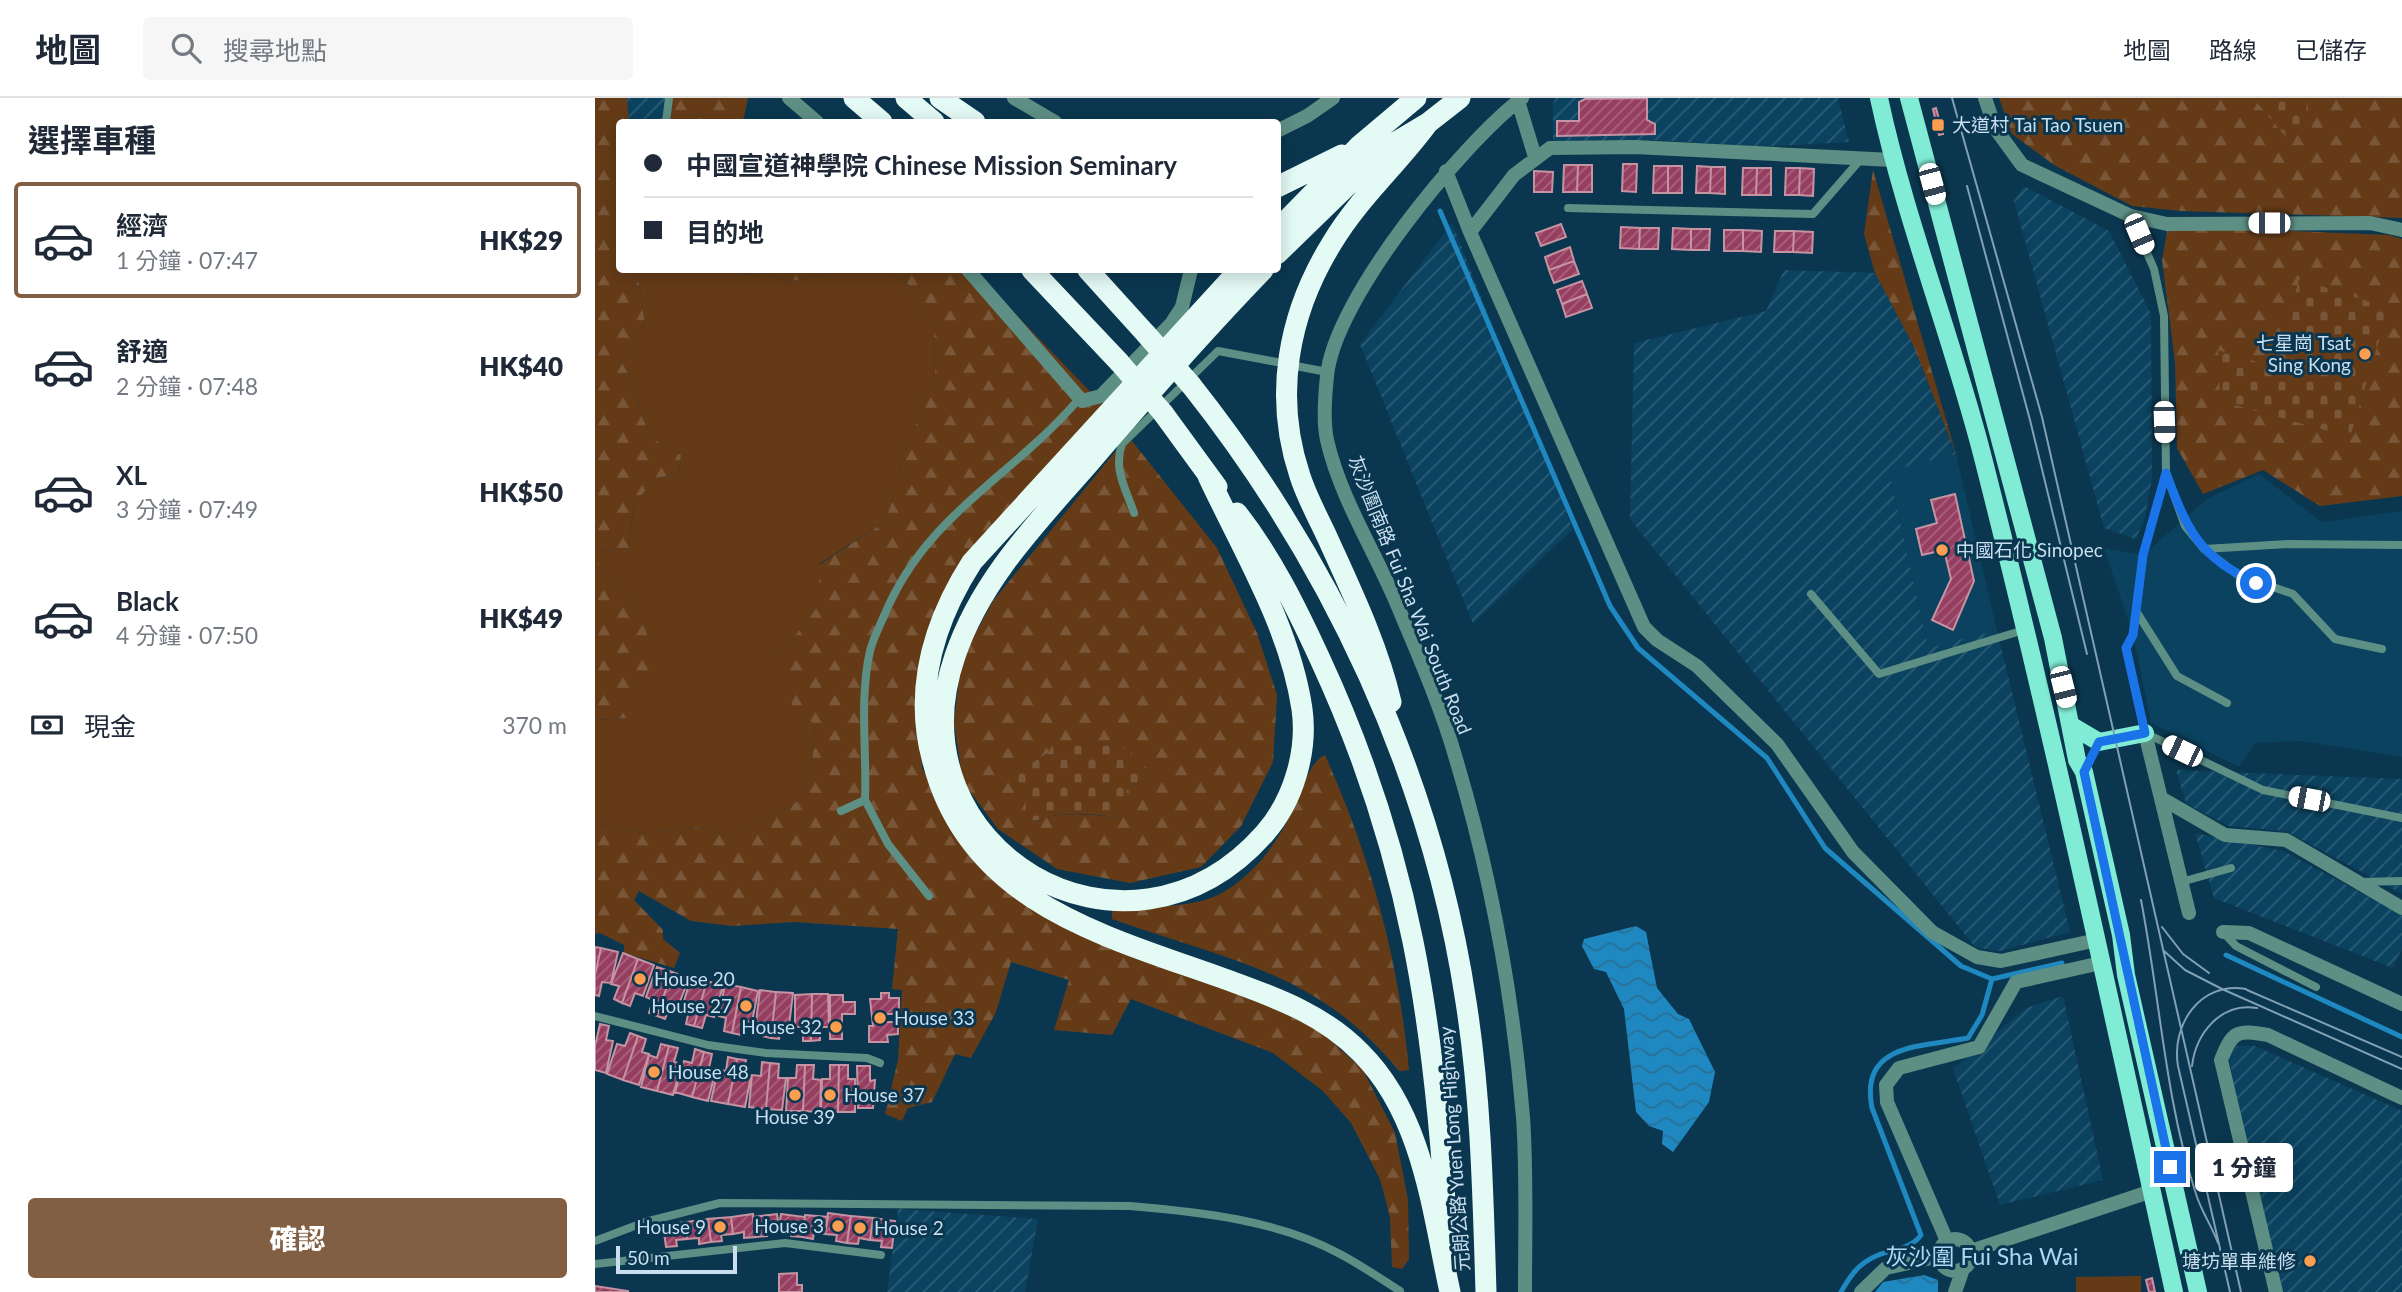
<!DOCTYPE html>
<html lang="zh-TW">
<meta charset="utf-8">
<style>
:root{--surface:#fff;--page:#f6f6f7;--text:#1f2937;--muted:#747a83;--line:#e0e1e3;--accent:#825e42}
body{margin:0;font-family:Lato,"Noto Sans TC",sans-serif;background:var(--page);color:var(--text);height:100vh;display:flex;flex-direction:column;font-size:26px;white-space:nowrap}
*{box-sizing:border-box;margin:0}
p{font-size:23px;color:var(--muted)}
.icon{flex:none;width:38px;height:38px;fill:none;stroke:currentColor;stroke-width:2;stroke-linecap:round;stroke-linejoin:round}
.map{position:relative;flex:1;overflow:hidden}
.side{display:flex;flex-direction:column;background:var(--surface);width:595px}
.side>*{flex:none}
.guide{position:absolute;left:21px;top:21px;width:665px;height:154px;border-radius:7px;box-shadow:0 4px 18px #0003;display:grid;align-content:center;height:154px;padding:0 28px;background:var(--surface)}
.scale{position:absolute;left:21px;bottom:18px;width:121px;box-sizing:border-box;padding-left:7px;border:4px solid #c9dfef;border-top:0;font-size:19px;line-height:24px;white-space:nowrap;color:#c9dfef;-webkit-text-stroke:5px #0a374f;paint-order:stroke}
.end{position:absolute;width:32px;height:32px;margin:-16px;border:9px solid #1a73e8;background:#fff;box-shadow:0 0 0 4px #fff}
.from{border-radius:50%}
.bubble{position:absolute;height:49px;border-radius:7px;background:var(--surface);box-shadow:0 4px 18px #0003;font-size:23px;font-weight:800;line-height:49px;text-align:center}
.car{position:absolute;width:21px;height:42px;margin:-21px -10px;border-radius:9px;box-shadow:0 0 5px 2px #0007;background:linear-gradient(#fff 24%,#345 0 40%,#fff 0 76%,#345 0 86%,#fff 0)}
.guide b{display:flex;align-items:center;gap:24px;height:66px;font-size:26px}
.guide b+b{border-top:2px solid var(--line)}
.guide i{width:18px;height:18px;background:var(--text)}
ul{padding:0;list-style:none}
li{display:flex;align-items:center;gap:21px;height:116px;margin:0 14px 10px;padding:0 14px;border:4px solid transparent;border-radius:7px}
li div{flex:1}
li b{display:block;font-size:26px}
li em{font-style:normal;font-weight:800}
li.active{border-color:var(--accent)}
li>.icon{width:63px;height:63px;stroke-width:1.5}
h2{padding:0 28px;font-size:32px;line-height:84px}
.pay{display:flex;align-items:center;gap:18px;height:77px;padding:0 28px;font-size:26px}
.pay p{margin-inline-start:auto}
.button{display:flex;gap:14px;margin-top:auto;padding:14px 28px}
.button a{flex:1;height:80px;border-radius:7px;background:var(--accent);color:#fff;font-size:28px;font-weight:800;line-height:80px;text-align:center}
header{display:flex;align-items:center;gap:42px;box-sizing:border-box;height:98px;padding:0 35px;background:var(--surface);border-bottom:2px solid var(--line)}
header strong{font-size:33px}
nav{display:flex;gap:38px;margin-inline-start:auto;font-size:24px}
.search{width:490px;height:63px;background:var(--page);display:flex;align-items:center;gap:18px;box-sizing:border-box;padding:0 24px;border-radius:7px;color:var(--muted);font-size:26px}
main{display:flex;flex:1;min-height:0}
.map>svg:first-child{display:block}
.built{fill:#0a425f}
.industrial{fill:url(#industrial-furrows)}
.green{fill:#653b17}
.forest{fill:url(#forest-firs);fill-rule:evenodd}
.cemetery{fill:url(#cemetery-stones)}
.water{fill:url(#water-waves)}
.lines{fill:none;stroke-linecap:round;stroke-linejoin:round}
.stream{stroke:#1f88c0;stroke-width:5}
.building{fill:url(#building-hatch);stroke:#c593a2;stroke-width:2}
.service{stroke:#5e8f84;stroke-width:8}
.minor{stroke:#5e8f84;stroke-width:14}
.primary{stroke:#81ecd5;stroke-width:18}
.motorway{stroke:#e4faf5;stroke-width:21}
.tram{stroke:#81a0b3;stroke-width:2}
.motorway-bridge{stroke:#e4faf5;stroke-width:21}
.route{stroke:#1a73e8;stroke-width:9}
.poi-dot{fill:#fb9e50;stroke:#0a374f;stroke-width:2.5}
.labels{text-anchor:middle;stroke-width:6;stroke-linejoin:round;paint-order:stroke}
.poi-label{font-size:19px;fill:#c9dfef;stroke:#0a374f;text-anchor:start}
.street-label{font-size:19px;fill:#c9dfef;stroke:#0a374f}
.quarter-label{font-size:23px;fill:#aad8f6;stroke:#0a374f}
</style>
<header>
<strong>地圖</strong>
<div class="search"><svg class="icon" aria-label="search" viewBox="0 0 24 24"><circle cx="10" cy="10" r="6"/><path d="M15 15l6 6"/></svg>搜尋地點</div>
<nav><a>地圖</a><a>路線</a><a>已儲存</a></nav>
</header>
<main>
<section class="side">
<h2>選擇車種</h2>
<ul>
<li class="active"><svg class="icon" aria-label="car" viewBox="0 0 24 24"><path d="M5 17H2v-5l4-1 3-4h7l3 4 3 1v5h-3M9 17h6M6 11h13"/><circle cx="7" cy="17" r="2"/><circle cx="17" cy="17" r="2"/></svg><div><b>經濟</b><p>1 分鐘 · 07:47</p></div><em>HK$29</em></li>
<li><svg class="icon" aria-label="car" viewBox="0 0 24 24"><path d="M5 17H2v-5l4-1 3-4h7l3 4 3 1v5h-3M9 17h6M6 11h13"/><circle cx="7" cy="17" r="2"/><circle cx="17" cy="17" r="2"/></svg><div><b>舒適</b><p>2 分鐘 · 07:48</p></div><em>HK$40</em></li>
<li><svg class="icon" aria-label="car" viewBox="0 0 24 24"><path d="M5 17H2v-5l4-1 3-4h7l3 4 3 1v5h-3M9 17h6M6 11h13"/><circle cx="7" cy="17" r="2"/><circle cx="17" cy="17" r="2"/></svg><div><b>XL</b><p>3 分鐘 · 07:49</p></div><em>HK$50</em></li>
<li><svg class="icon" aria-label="car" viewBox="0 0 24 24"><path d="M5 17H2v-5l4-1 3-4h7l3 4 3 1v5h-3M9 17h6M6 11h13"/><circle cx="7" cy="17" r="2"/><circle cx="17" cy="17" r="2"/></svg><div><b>Black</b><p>4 分鐘 · 07:50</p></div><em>HK$49</em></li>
</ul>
<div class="pay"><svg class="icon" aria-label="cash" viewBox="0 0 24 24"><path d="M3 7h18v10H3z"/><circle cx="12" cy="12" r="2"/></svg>現金<p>370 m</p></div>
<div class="button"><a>確認</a></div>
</section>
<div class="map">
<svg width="1807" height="1194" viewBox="0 0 1807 1194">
<defs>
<pattern id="industrial-furrows" width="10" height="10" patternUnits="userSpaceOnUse" patternTransform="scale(1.75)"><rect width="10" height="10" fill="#0a425f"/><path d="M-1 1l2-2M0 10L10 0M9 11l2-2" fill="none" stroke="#2c5d76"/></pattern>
<pattern id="forest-firs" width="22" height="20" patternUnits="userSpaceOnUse" patternTransform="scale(1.75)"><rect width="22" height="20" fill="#653b17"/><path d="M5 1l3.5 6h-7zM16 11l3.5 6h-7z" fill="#7a5739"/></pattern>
<pattern id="cemetery-stones" width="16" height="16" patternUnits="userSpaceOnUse" patternTransform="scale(1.75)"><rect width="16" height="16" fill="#653b17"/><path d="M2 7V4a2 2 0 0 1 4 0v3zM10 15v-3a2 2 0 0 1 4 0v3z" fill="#7a5739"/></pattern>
<pattern id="water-waves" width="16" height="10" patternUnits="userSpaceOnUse" patternTransform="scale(1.75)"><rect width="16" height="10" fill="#1f88c0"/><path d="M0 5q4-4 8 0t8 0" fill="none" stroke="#297096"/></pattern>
<pattern id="building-hatch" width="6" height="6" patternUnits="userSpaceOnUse" patternTransform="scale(1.75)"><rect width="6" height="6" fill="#963e60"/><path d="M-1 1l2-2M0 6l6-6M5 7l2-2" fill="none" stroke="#a8637f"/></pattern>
</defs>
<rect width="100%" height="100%" fill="#0a374f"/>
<path class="built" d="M1361,356L1402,532L1333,551L1294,372Z
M1664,376L1727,424L1807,413V659L1706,643L1661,645L1644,669L1556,625L1538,537L1509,450L1548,457L1613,400Z"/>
<path class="industrial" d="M32,0H72L71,24H34Z
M961,0H1243L1254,44L1163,49L1062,42L958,43V5Z
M1429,88L1514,133L1556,216L1557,380L1550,419L1541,441L1509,430L1419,103Z
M857,125L978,431L878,526L765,246Z
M1189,172L1280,175L1319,249L1361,356L1294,373L1333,550L1402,532L1475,834L1405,853L1380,849L1035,421L1039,245L1171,213Z
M1581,672L1807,681V796L1691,733L1634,728L1591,706Z
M1600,735L1688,753L1807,817V850L1798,870L1619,800Z
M1468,898L1508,1082L1405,1107L1358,971L1431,910Z
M1642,948H1660L1807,1013V1194H1687L1639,987L1634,959Z
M303,1111L443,1121L430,1194H292Z"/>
<path class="green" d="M42,172H146L147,177L176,175L188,185L246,172H290L312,185L339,231L340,277L308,359L291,423L224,466V507L185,557L220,626L217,667L202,704L135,739L102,729L47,735L0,725V622L33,620L47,509L4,470V454L34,450L39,406L61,380L84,376L86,357L57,340L46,317L41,291L27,264L50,226Z
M1546,1178V1194H1481V1179Z"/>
<path class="forest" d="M0,0H32L34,24H24V172H42L50,226L27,264L41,291L46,317L57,340L86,357L84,376L61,380L39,406L34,450L4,454V470L47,509L58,573L33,620L0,622Z
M72,0H153L148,24H71Z
M1404,0H1807V120L1586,113L1537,108L1459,67L1417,36Z
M1278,72L1361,356L1319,249L1280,175L1269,136Z
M1573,128L1794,137L1807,141V398L1725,408L1668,372L1608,396L1582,350L1580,264L1567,162Z
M146,172H246L188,185L176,175L146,177Z
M290,172H378L509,308L359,483L322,578L327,670L357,726L407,777L720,928L768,972L800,1035L813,1102L814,1161L807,1171L797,1169L795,1119L785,1081L756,1025L728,993L678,955L536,901L517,937L459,932L474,882L416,864L401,914L376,960L360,956L337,1004L313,1010L307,1023L290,1016L303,962L307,892L297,891L303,831L200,824L137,828L96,823L44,793L39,802L68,832V841L85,855L79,870L29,855V847L5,835L0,836V725L47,735L102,729L135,739L202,704L217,667L220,626L198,611L185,557L224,507V467L291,423L308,359L340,277L339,231L312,185Z
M533,338L622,450L662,535L682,597L678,664L646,728L606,769L535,785L462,771L403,731L368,684L359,625L366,562L398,503ZM493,642L532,652L555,673L550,683L533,689L521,719C502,717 483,715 464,717C450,718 446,724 431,722V700L425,672L453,655Z
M730,657C776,761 803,858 814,972L804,973C723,873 631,862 517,821V812C543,810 601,809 623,797C660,778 685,742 701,705C709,688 714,665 730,657Z"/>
<path class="cemetery" d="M1658,0H1711L1717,30L1691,39Z
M1704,181L1794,210L1755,339L1625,303L1623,252L1681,270Z
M493,642L533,652L555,673L550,683L533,689L522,719C502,717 483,714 463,717C450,718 446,724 430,722L431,700L422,684L425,672L453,655L459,645Z"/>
<path class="water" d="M1041,828L1051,834L1062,890L1083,916L1094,921L1120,974L1114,1004L1078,1054L1067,1046L1068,1033L1054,1028L1041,1014L1029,911L1011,874L999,871L987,848L989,841Z
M1329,1177L1343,1182V1194H1280L1288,1184Z"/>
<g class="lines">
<path class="stream" d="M845,113L1015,508L1043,550L1172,660L1230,750L1366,868L1397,881L1467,865
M1631,857L1807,939
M1246,1194C1255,1178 1263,1166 1281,1158C1298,1150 1314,1153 1326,1137L1277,1010C1264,945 1326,949 1373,940L1387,917L1397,881"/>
</g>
<path class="building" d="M1052,0V22L1060,26V36L962,38V23H984V4L990,1Z
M1341,10L1348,36L1344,37L1338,11Z
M1028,66H1042L1041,94L1027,93Z
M969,67H983L982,94H968Z
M983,67H997V94H982Z
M1059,68H1073V95H1058Z
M1073,68H1087V95H1073Z
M1102,68L1116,69L1115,95H1101Z
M1116,69H1130V96L1115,95Z
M1148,70H1162L1161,97H1147Z
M1162,70H1176V97H1161Z
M1191,70H1205L1204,97H1190Z
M1205,70L1219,71L1218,98L1204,97Z
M939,73L958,74L957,94H939Z
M966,126L971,139L946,148L941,135Z
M1026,129L1045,130L1044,151L1025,150Z
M1045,130H1064L1063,151H1044Z
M1078,130L1096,131V152L1077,151Z
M1096,131H1115L1114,152H1096Z
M1129,132H1148V153H1129Z
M1148,132L1167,133L1166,154L1148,153Z
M1180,133H1199L1198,154H1179Z
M1199,133L1218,134L1217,155L1198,154Z
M975,149L979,163L954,172L950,159Z
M979,163L984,176L959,185L954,172Z
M987,183L992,196L967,206L962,192Z
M992,196L997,210L971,219L967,206Z
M1360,396L1379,483L1358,532L1337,522L1356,481L1349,452L1327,457L1321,431L1342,425L1336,402Z
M0,849L6,850L0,877Z
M6,850L23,854L16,885L7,884L4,898L0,897V877Z
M28,855L43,861L27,905L19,901L24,888L16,886Z
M43,861L59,867L48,898L40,895L35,908L27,905Z
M62,869L77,874L62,918L54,915L58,902L51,899Z
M77,874L94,880L82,911L75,908L70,921L62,918Z
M96,879L112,883L99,928L91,926L94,912L87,910Z
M112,883L128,888L119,919L111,917L107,930L99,928Z
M130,886L146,889L137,935L129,933L131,920L124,918Z
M146,889L163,893L157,924L149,923L146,937L137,935Z
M165,892L181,894L176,940L167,938L169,925L161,924Z
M181,894L198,895L194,928L186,927L184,941L176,940Z
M286,895H294V900H304V916H292L291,924H303V936L292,937L293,944H274V928H278L275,901H286Z
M217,896H233L234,929H225V942L216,943Z
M217,896L216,943H208V929H200V897Z
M235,897H248V904H260V916H247V941H235Z
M5,926L14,928L11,942L18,943L11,975L0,972V948Z
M35,935L43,938L28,982L12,976L22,946L30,948Z
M43,938L51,941L47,954L54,956L44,987L28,982Z
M66,946L74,948L62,993L46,989L54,957L62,960Z
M74,948L83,950L79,964L87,966L78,997L62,993Z
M100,951L109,954L97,999L80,994L89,963L97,965Z
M109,954L117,956L114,970L121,972L113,1003L97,999Z
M133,959L142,961L133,1006L116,1003L123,971L131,973Z
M142,961L151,962L148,976L156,978L150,1009L133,1006Z
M167,964L175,965L171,1011L154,1009L157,977L166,978Z
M175,965L184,966L183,980H191L187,1012L171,1011Z
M202,967H210L208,1013H191L193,980H201Z
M210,967H219L218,981L226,982L225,1014L208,1013Z
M235,967H244L243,1014H226L227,981H235Z
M244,967H253V981H260V1014H243Z
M262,968H275V983L280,982L278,1010H263Z
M233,1115L256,1118L252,1145L241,1143L242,1137L230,1136Z
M158,1116L161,1139L149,1140V1134L138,1136L136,1119Z
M182,1116L184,1130L171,1132L172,1138L161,1139L158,1119Z
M186,1116L210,1119L207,1139L196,1138L197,1132L184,1130Z
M210,1117L233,1119L230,1136L219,1135L218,1141L207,1139Z
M256,1118L278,1120L275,1142L264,1140L263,1146L252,1145Z
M136,1119L138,1136L126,1137L127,1143L116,1144L113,1121Z
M278,1120L300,1123L297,1150L286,1149L287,1143L275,1142Z
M113,1121L116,1144L104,1146V1140L92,1141L91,1124Z
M91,1124L92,1141L81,1142L82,1148L71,1149L68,1127Z
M202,1175V1187H207V1194H184V1176Z
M1557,1180L1560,1194H1554L1551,1182Z
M0,1188L33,1193V1194H0Z"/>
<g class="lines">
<path class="service" d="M71,24L74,0
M973,110L1218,116L1265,62
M1536,118L1559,171L1569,218L1571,375L1590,428L1609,451L1643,477L1698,496L1740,541L1787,551
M701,268L732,274
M1571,375L1548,457L1538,537L1531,550L1550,635L1668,692L1807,720
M539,415C531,391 518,371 527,346L623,253L682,264
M1609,451L1693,446L1807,447
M1216,496L1284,576L1429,532
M1541,513L1582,578L1632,605
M270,702L293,746L334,798
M246,713L270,702C272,652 264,602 275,553C278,541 284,529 289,518C331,416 416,380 483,302
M1586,784L1636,770
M1765,784L1807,783
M1628,834L1641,848L1721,889
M0,918L113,947L171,955L272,960L285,965
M0,1143L50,1124L125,1105L535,1108C606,1114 682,1122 745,1156C766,1167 786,1181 805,1193
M0,1166L190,1145L286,1157"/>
<path class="minor" d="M194,0L222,24
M419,0L460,24
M927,0C866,47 739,201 732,278C730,297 728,324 732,342C745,399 778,450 801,504C822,554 846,608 861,661C896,778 918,898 928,1019C932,1077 930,1136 930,1194
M1390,0L1400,30L1427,67L1536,118L1572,126L1775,125L1807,132
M923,3L940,59
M682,33L712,18L738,0
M851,73L875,134L1049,529L1062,542L1102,568L1182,646L1258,754L1337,834L1382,859L1406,863L1502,842
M875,134L919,77L955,50L1040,49L1297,62
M373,172L487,303L506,298L576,226L587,209L596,172
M1550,635L1594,815
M1566,700L1630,737L1691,742L1807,810
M1628,834L1654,835L1807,906
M1344 1157a16 16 0 1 1 32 0a16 16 0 1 1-32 0Z
M1352,1143L1292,1004L1291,987L1304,970L1384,949L1421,884L1506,865
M1376,1153L1557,1093
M1266,1194L1291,1170L1345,1158
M1360,1194L1368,1171
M1681,1194L1626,962C1638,932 1642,932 1673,937L1807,1000"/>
<path class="primary" d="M1284,0C1310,121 1356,236 1387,356C1458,634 1517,914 1579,1194
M1314,0L1458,540L1482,662L1489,674L1526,837L1531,877L1603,1194
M1477,628L1504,644L1550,635"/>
<path class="motorway" d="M259,0L287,24
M311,0L339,24
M345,0L380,24
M682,89L747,57
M682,132L764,48L821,0
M682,156L791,50L833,25L865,0
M437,172L524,264
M493,172L551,236
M644,172L377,464C338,525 318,592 338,664C375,808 515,839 638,884C685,901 730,918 766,955C828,1017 837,1112 855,1194
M596,287C737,465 837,678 871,904C886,999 888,1097 891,1194
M568,315L622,389
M613,378C648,453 695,529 707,611C713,654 698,703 670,735C531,893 294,750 360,558C386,481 442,425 495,364C551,299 608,234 668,172
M642,415C676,458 702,511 725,561C815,755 840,926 852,1136
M796,604C783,548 757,494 733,441C724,421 712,400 705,378C678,298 693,216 737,145C763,101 803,66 833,25"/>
<path class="tram" d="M1357,0L1447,319L1646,1194
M1372,88L1435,322L1492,556
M1546,802C1565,900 1570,1001 1601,1096C1606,1113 1617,1128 1623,1145
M1567,829L1588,856L1614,875
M1569,853L1590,872L1627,891L1807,971
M1652,892L1807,959
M1597,968C1601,935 1626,904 1662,910
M1635,1194L1583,968C1576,927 1605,883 1651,891"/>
<path class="motorway-bridge" d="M551,236L596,287
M524,264L568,315"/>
</g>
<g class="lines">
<path class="route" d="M1575,1069L1489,674L1504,644L1550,635L1531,550L1538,537L1548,457L1571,375C1592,431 1603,459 1661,485"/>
</g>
<g class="poi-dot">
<rect x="1336" y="20" width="14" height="14" rx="3.5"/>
<circle cx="1770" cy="256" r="7"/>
<circle cx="1347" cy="452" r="7"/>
<circle cx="45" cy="881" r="7"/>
<circle cx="151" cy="908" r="7"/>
<circle cx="285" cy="920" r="7"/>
<circle cx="241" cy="929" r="7"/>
<circle cx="59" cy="974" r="7"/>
<circle cx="200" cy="997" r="7"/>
<circle cx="235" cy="997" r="7"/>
<circle cx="243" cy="1128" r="7"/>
<circle cx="125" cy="1129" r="7"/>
<circle cx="265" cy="1130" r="7"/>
<circle cx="1715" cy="1163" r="7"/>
</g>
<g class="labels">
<g class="poi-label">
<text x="1357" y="34">大道村 Tai Tao Tsuen</text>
<text x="1756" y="252" text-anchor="end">七星崗 Tsat<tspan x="1756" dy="22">Sing Kong</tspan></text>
<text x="1361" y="459">中國石化 Sinopec</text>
<text x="59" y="888">House 20</text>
<text x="137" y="915" text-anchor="end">House 27</text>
<text x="299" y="927">House 33</text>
<text x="227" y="936" text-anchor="end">House 32</text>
<text x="73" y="981">House 48</text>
<text x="249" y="1004">House 37</text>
<text x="200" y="1026" text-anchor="middle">House 39</text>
<text x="229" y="1135" text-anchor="end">House 3</text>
<text x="111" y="1136" text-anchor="end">House 9</text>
<text x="279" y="1137">House 2</text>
<text x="1701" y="1170" text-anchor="end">塘坊單車維修</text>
</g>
<g class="street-label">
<text transform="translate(815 497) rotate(68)" y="7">灰沙圍南路 Fui Sha Wai South Road</text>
<text transform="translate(859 1051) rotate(-94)" y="7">元朗公路 Yuen Long Highway</text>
</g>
<g class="quarter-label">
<text x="1387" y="1167">灰沙圍 Fui Sha Wai</text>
</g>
</g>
</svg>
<div class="scale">50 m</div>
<i class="end from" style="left:1661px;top:485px"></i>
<i class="end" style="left:1575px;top:1069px"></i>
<div class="bubble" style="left:1600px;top:1045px;width:98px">1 分鐘</div>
<i class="car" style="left:1337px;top:86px;rotate:165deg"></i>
<i class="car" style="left:1674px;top:125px;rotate:270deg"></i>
<i class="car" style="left:1544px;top:136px;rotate:157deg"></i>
<i class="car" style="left:1569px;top:324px;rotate:178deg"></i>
<i class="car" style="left:1468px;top:589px;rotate:166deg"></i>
<i class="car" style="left:1587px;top:653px;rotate:296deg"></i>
<i class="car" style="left:1714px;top:701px;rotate:281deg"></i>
<div class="guide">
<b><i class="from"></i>中國宣道神學院 Chinese Mission Seminary</b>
<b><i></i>目的地</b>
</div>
</div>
</main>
